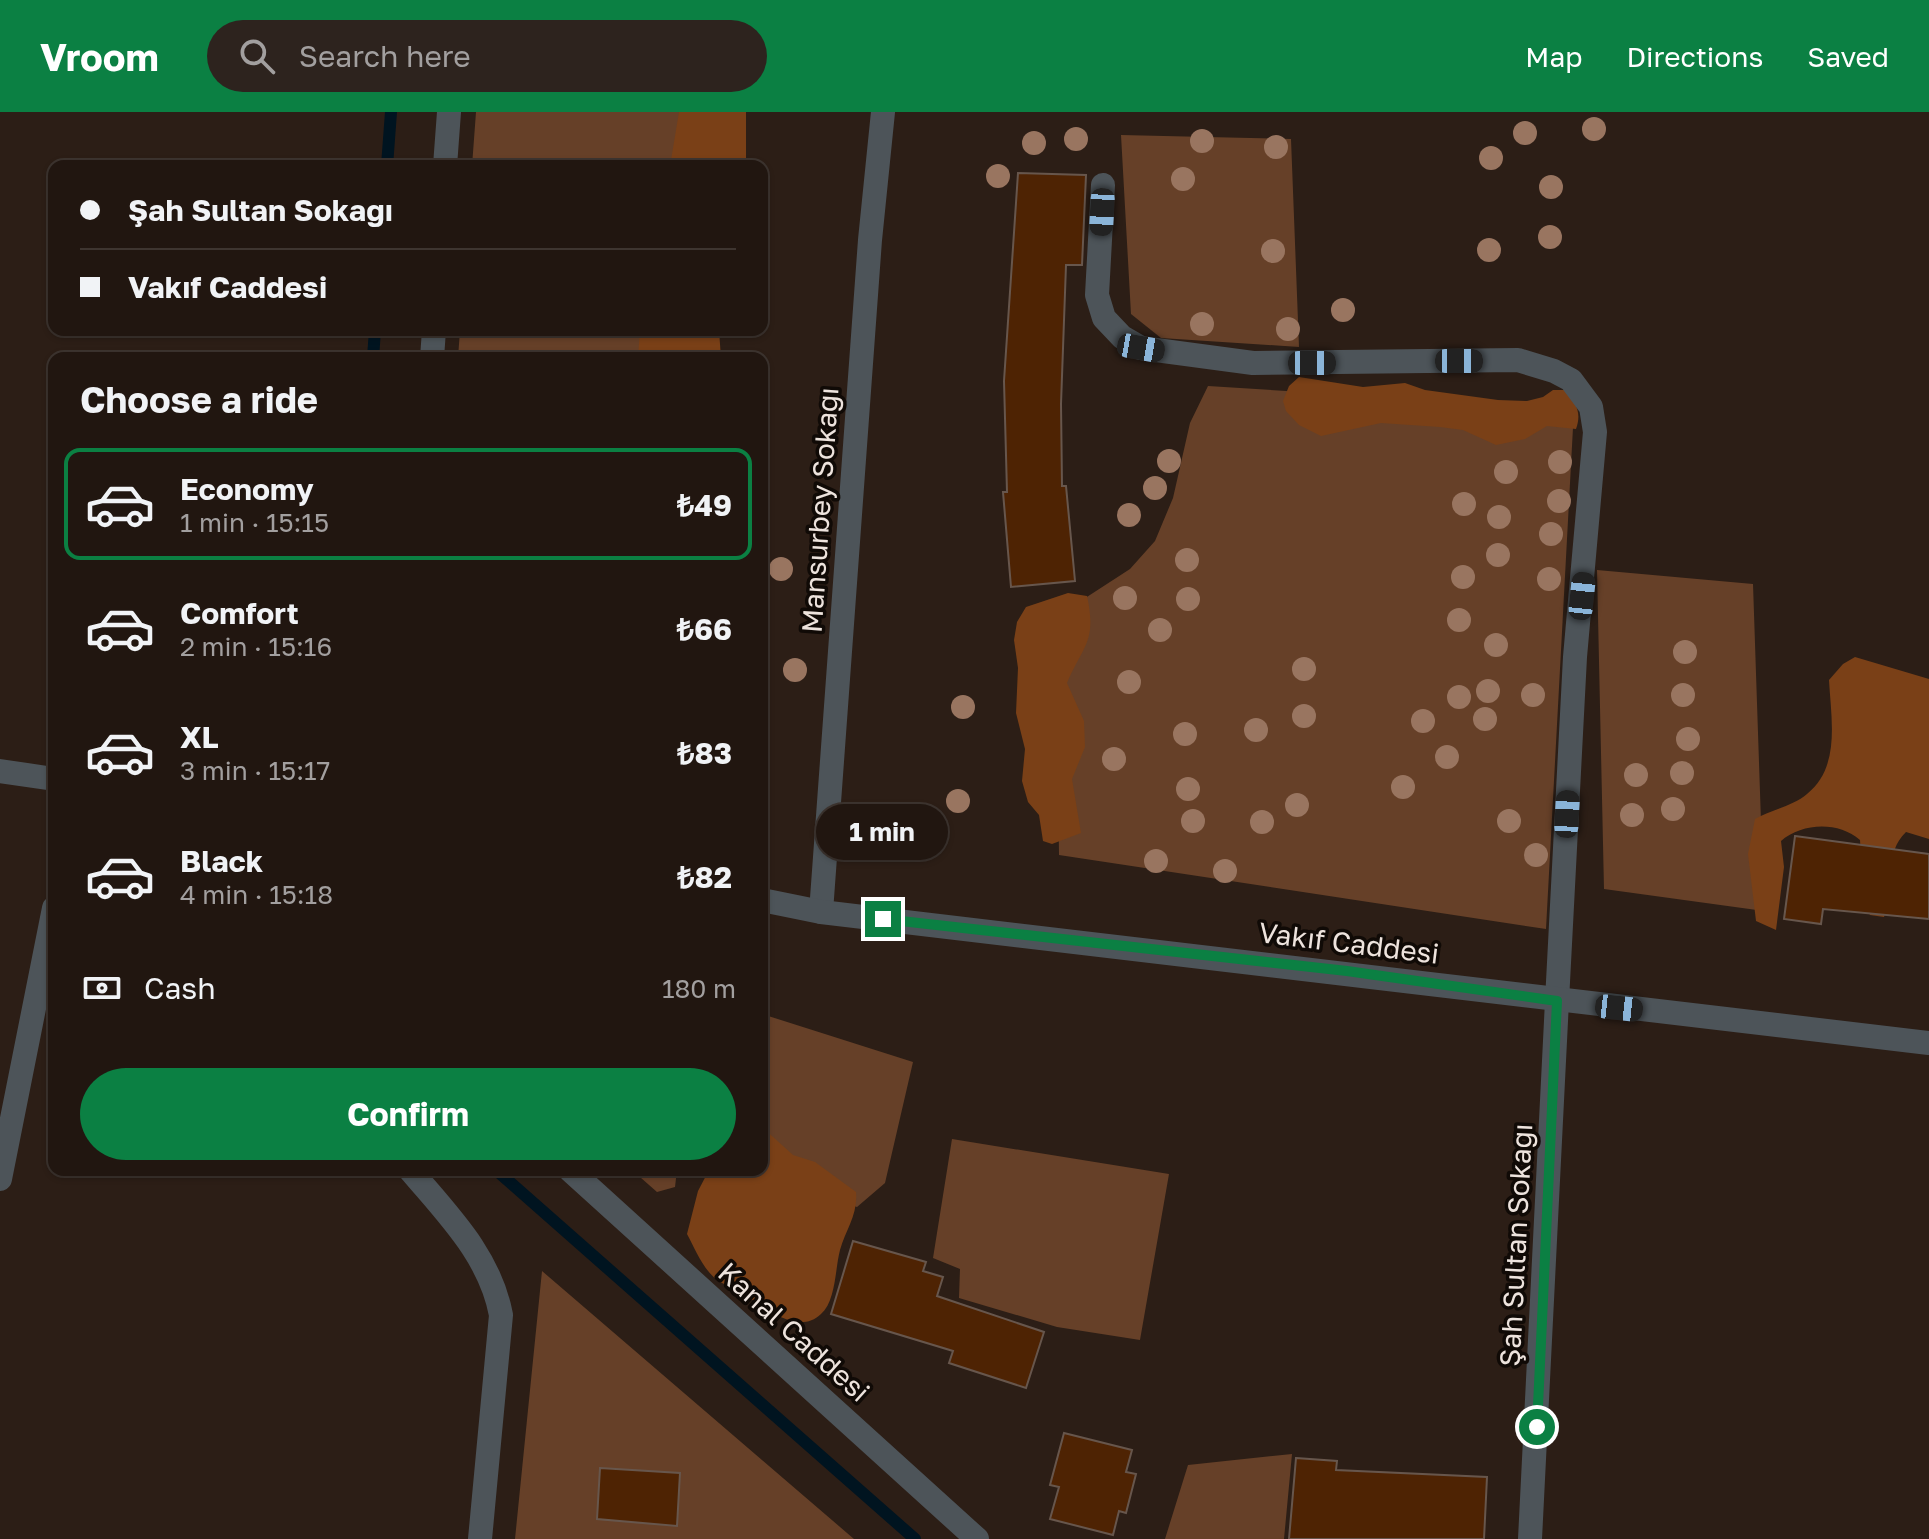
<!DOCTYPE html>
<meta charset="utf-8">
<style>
:root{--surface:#211610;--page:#2d231e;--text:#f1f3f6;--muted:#a29f9f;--line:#3e3530;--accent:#0b8043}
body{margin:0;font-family:"Golos Text",sans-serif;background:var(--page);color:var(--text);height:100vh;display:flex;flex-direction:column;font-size:30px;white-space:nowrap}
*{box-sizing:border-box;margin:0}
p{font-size:26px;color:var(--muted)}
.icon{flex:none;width:44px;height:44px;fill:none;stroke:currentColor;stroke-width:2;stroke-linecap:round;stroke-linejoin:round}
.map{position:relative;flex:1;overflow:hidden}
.details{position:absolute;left:48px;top:240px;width:720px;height:824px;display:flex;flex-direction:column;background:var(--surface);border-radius:16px;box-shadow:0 2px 6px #0004,0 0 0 2px var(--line)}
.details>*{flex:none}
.guide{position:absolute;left:48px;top:48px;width:720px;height:176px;border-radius:16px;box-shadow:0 2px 6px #0004,0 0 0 2px var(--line);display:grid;align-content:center;height:176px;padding:0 32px;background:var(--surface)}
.end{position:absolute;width:36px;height:36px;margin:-18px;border:10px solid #0b8043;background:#fff;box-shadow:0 0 0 4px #fff}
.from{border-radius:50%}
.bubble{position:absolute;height:56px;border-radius:28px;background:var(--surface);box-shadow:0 2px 6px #0004,0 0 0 2px var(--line);font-size:26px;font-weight:700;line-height:56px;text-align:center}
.car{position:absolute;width:24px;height:48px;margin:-24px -12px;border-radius:10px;box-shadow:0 0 6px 2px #0007;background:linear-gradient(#222 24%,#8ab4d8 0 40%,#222 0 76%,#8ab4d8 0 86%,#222 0)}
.guide b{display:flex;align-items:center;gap:28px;height:76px;font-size:30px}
.guide b+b{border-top:2px solid var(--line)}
.guide i{width:20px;height:20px;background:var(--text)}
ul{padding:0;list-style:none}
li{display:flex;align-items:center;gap:24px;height:112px;margin:0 16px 12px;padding:0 16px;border:4px solid transparent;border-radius:16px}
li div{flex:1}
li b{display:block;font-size:30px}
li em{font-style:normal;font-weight:700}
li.selected{border-color:var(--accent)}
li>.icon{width:72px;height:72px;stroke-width:1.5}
h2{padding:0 32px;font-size:36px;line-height:96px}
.pay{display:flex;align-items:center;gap:20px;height:88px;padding:0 32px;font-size:30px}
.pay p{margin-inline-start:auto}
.action{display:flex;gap:16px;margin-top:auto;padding:16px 32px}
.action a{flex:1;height:92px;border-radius:48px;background:var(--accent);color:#fff;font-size:32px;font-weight:700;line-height:92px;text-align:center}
header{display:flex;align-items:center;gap:48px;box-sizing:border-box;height:112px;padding:0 40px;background:var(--accent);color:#fff}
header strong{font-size:38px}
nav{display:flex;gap:44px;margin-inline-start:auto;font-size:28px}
.search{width:560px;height:72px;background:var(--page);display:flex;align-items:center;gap:20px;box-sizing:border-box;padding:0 28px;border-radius:44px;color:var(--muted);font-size:30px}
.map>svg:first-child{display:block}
.green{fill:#664028}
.forest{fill:#7a4017}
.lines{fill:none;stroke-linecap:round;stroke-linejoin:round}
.stream{stroke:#001420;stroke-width:12}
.building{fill:#4e2303;stroke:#67564c;stroke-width:2}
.service{stroke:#4d5459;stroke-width:24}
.minor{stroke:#4d5459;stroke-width:24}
.tertiary{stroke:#4d5459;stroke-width:24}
.tree{fill:#997560}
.route{stroke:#0b8043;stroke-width:10}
.labels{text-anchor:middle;stroke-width:7;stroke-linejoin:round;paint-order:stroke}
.street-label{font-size:28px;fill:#ede3dd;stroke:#100a06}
</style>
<header>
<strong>Vroom</strong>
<div class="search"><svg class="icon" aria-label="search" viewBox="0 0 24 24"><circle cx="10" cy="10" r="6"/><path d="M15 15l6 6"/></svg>Search here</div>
<nav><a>Map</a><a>Directions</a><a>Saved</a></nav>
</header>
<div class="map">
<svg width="1929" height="1427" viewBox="0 0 1929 1427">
<rect width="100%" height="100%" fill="#2c1e16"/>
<path class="green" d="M476,0H692L688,54H472Z
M1121,23L1291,27L1299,235L1161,226L1131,202Z
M460,218H675L672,246H458Z
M1208,274L1574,297L1546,817L1059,743L1056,505L1130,457L1155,429L1173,386L1190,311Z
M1597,458L1753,472L1764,799L1604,777Z
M762,902L913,950L885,1071L857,1095L745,1058H762Z
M952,1027L1169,1062L1140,1228L1057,1215L959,1186L960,1157L933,1146Z
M632,1058H677L675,1075L657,1080Z
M542,1159L854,1427H515Z
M1292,1342L1284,1427H1165L1188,1353Z"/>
<path class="forest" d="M679,0H746V54H670Z
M640,218H719L721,246H638Z
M1299,265L1363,275L1405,271L1425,278L1498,288L1527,289L1543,285L1553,278H1566C1576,292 1582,300 1576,317L1547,314L1525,327L1496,333L1463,318L1440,315L1381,311L1321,324L1299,313L1286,299L1283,289L1289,274Z
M1068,481L1087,484C1097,530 1083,533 1067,571L1084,609L1085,635L1072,667L1081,721L1052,732L1043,729L1039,703L1028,690L1022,669L1025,637L1016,601L1018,556L1014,528L1017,510L1026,495Z
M1855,545L1929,567V727L1906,720C1886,740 1896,755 1892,780C1890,788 1887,797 1884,805L1870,803L1864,791L1860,728C1838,709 1802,711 1781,729L1784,755L1776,818L1756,809L1748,742L1755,707C1771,698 1793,694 1807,682C1841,655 1831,606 1829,568L1843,552Z
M762,1015L793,1043L815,1050L856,1080C858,1103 846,1117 840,1138C835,1157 836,1189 821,1202C796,1226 760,1191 739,1179C733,1175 724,1173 717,1168C703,1157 695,1137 687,1122L698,1079L709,1058H762Z"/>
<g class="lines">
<path class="stream" d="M387,54L391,0
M373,246L375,218
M496,1058L915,1427"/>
</g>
<path class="building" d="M1018,61L1086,63L1082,153H1066L1061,292L1062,374H1066L1075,469L1011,475L1003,380H1007L1004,269Z
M1795,724L1929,742V807L1823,797L1821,812L1784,807Z
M853,1129L926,1150L923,1159L943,1165L937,1184L1044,1220L1026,1276L949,1251L953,1239L831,1202Z
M1064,1321L1132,1338L1126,1360L1136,1362L1126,1401L1119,1399L1113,1423L1050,1407L1059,1375L1050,1373Z
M1296,1346L1337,1349L1336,1358L1487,1365L1484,1427H1289Z
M600,1356L680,1361L677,1414L597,1407Z"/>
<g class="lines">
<path class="service" d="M1103,73L1097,183L1104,206L1122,225L1141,236L1253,251L1518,248L1554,259L1571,268L1591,295L1595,320L1575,545L1557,889"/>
<path class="minor" d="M821,800L870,128L883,0
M410,1058C448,1103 490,1144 501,1203L480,1427
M0,1067L54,796
M1530,1427L1557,889"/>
<path class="tertiary" d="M445,54L449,0
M432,246L434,218
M0,659L54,667
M762,788L821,800L1929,931
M570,1058L977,1427"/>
</g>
<g class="tree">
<circle cx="1594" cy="17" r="12"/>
<circle cx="1525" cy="21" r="12"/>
<circle cx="1076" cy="27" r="12"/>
<circle cx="1202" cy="29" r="12"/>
<circle cx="1034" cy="31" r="12"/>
<circle cx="1276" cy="35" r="12"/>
<circle cx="1491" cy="46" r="12"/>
<circle cx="998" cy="64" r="12"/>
<circle cx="1183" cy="67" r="12"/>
<circle cx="1551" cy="75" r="12"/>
<circle cx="1550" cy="125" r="12"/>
<circle cx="1489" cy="138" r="12"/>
<circle cx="1273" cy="139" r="12"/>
<circle cx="1343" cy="198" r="12"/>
<circle cx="1202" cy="212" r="12"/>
<circle cx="1288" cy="217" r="12"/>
<circle cx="1169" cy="349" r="12"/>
<circle cx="1560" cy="350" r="12"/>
<circle cx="1506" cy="360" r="12"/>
<circle cx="1155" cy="376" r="12"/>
<circle cx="1559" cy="389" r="12"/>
<circle cx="1464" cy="392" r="12"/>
<circle cx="1129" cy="403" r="12"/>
<circle cx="1499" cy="405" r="12"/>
<circle cx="1551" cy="422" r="12"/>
<circle cx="1498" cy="443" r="12"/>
<circle cx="1187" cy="448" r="12"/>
<circle cx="781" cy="457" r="12"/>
<circle cx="1463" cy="465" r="12"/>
<circle cx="1549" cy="467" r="12"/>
<circle cx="1125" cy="486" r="12"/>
<circle cx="1188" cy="487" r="12"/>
<circle cx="1459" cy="508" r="12"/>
<circle cx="1160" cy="518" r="12"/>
<circle cx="1496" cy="533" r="12"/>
<circle cx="1685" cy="540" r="12"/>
<circle cx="1304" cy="557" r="12"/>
<circle cx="795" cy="558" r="12"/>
<circle cx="1129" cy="570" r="12"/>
<circle cx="1488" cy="579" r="12"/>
<circle cx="1533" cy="583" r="12"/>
<circle cx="1683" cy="583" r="12"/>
<circle cx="1459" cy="585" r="12"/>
<circle cx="963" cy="595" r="12"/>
<circle cx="1304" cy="604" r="12"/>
<circle cx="1485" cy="607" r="12"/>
<circle cx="1423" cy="609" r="12"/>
<circle cx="1256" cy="618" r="12"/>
<circle cx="1185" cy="622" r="12"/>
<circle cx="1688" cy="627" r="12"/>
<circle cx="1447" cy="645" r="12"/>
<circle cx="1114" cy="647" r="12"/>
<circle cx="1682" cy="661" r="12"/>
<circle cx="1636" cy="663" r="12"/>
<circle cx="1403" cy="675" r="12"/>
<circle cx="1188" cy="677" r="12"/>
<circle cx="958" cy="689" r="12"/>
<circle cx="1297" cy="693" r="12"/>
<circle cx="1673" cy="697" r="12"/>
<circle cx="1632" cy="703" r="12"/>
<circle cx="1193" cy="709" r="12"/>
<circle cx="1509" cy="709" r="12"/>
<circle cx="1262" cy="710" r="12"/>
<circle cx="1536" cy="743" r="12"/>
<circle cx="1156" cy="749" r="12"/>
<circle cx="1225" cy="759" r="12"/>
</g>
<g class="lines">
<path class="route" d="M883,807L1347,859L1557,889L1537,1315"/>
</g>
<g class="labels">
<g class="street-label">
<text transform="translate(820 398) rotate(-86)" y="10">Mansurbey Sokağı</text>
<text transform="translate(1349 831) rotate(7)" y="10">Vakıf Caddesi</text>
<text transform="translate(1516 1133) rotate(-87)" y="10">Şah Sultan Sokağı</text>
<text transform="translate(794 1220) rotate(42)" y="10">Kanal Caddesi</text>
</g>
</g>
</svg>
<i class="end from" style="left:1537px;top:1315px"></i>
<i class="end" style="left:883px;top:807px"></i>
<div class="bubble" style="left:816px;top:692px;width:132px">1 min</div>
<i class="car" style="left:1102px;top:100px;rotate:183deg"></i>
<i class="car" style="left:1141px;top:236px;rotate:100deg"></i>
<i class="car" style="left:1459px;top:249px;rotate:90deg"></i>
<i class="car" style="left:1312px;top:251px;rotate:90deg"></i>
<i class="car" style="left:1582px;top:484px;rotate:6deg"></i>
<i class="car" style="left:1567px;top:702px;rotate:3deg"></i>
<i class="car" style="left:1619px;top:896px;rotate:96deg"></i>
<div class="guide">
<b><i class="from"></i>Şah Sultan Sokağı</b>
<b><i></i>Vakıf Caddesi</b>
</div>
<section class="details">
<h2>Choose a ride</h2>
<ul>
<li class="selected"><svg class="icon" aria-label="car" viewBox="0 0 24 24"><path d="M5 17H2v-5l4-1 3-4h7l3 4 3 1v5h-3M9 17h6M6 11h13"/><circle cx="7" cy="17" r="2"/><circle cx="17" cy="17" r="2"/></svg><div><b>Economy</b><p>1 min · 15:15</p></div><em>₺49</em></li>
<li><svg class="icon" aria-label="car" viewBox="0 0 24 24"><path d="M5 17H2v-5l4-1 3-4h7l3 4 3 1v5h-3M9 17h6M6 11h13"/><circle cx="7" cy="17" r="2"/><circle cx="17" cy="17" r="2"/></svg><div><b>Comfort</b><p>2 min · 15:16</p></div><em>₺66</em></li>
<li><svg class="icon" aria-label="car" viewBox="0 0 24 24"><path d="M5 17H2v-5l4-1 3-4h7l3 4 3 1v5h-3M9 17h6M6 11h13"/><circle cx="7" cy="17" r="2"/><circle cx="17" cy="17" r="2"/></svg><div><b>XL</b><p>3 min · 15:17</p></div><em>₺83</em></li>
<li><svg class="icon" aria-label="car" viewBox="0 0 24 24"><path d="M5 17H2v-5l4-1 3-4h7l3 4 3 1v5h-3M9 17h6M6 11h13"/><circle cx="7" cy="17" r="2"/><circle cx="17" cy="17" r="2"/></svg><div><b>Black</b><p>4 min · 15:18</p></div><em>₺82</em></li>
</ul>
<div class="pay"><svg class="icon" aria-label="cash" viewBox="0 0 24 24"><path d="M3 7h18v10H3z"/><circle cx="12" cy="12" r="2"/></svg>Cash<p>180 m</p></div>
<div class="action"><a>Confirm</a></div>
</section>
</div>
